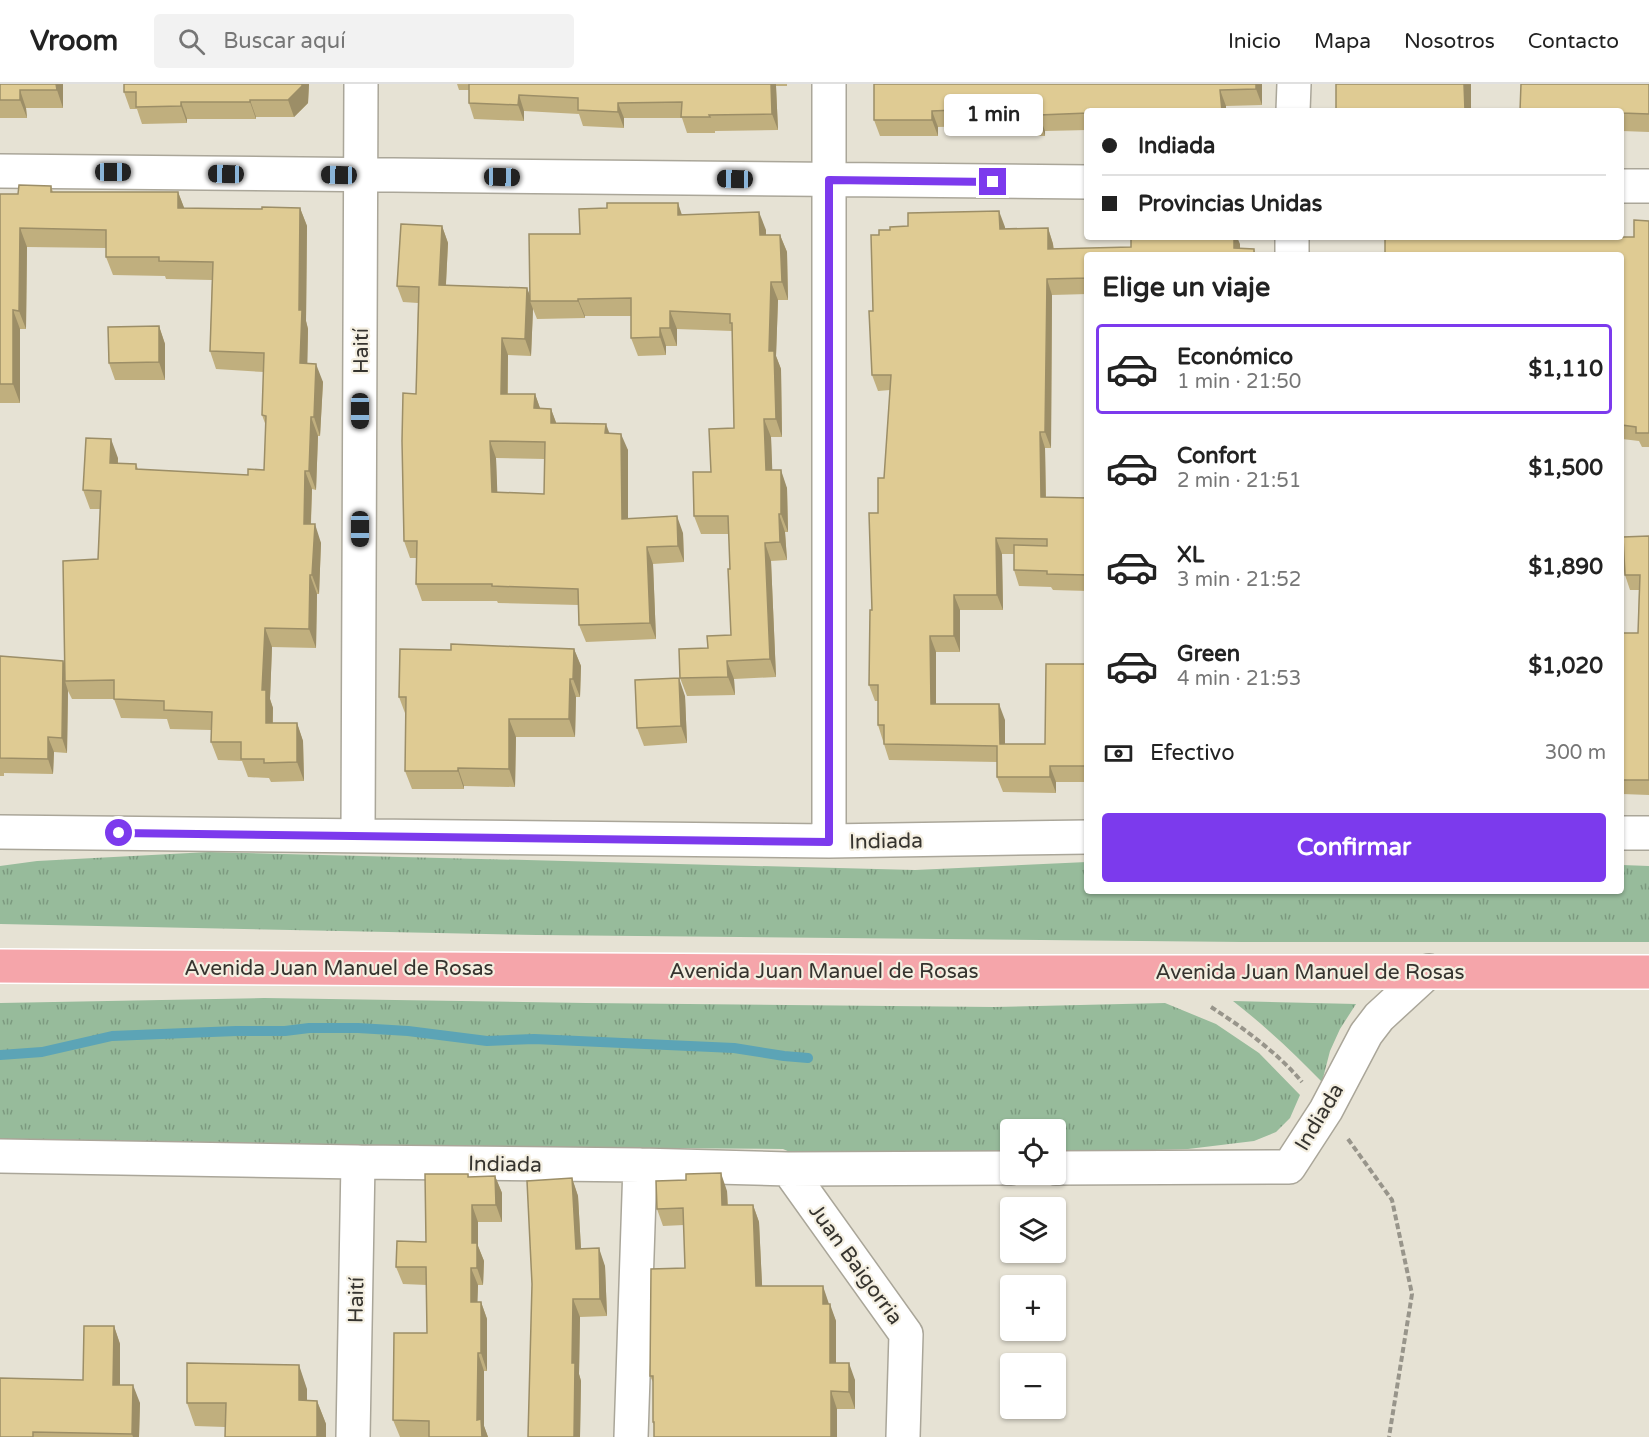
<!DOCTYPE html>
<html lang="es">
<meta charset="utf-8">
<style>
:root{--surface:#fff;--page:#f2f2f2;--text:#222;--muted:#767676;--line:#e0e0e0;--accent:#7c3aed}
body{margin:0;font-family:"Varela Round",sans-serif;background:var(--page);color:var(--text);height:100vh;display:flex;flex-direction:column;font-size:22px;white-space:nowrap}
*{box-sizing:border-box;margin:0}
p{font-size:20px;color:var(--muted)}
.icon{flex:none;width:33px;height:33px;fill:none;stroke:currentColor;stroke-width:2;stroke-linecap:round;stroke-linejoin:round}
.map{position:relative;flex:1;overflow:hidden}
.details{position:absolute;left:1084px;top:168px;width:540px;height:642px;display:flex;flex-direction:column;background:var(--surface);border-radius:6px;box-shadow:0 2px 4px #0004}
.details>*{flex:none}
.hud{position:absolute;left:1084px;top:24px;width:540px;height:132px;border-radius:6px;box-shadow:0 2px 4px #0004;display:grid;align-content:center;height:132px;padding:0 18px;background:var(--surface)}
.fabs{position:absolute;left:1000px;top:1035px;display:grid;gap:12px}
.fabs a{display:grid;place-items:center;width:66px;height:66px;border-radius:6px;background:var(--surface);box-shadow:0 2px 4px #0004;font-size:30px}
.end{position:absolute;width:27px;height:27px;margin:-14px;border:8px solid #7c3aed;background:#fff;box-shadow:0 0 0 3px #fff}
.from{border-radius:50%}
.bubble{position:absolute;height:42px;border-radius:6px;background:var(--surface);box-shadow:0 2px 4px #0004;font-size:20px;font-weight:800;line-height:42px;text-align:center}
.car{position:absolute;width:18px;height:36px;margin:-18px -9px;border-radius:8px;box-shadow:0 0 4px 2px #0007;background:linear-gradient(#222 24%,#8ab4d8 0 40%,#222 0 76%,#8ab4d8 0 86%,#222 0)}
.hud b{display:flex;align-items:center;gap:21px;height:57px;font-size:22px}
.hud b+b{border-top:2px solid var(--line)}
.hud i{width:15px;height:15px;background:var(--text)}
ul{padding:0;list-style:none}
li{display:flex;align-items:center;gap:18px;height:90px;margin:0 12px 9px;padding:0 6px;border:3px solid transparent;border-radius:6px}
li div{flex:1}
li b{display:block;font-size:22px}
li em{font-style:normal;font-weight:800}
li.selected{border-color:var(--accent)}
li>.icon{width:54px;height:54px;stroke-width:1.5}
h2{padding:0 18px;font-size:27px;line-height:72px}
.pay{display:flex;align-items:center;gap:15px;height:66px;padding:0 18px;font-size:22px}
.pay p{margin-inline-start:auto}
.button{display:flex;gap:12px;margin-top:auto;padding:12px 18px}
.button a{flex:1;height:69px;border-radius:6px;background:var(--accent);color:#fff;font-size:24px;font-weight:800;line-height:69px;text-align:center}
header{display:flex;align-items:center;gap:36px;box-sizing:border-box;height:84px;padding:0 30px;background:var(--surface);border-bottom:2px solid var(--line)}
header strong{font-size:28px}
nav{display:flex;gap:33px;margin-inline-start:auto;font-size:21px}
.search{width:420px;height:54px;background:var(--page);display:flex;align-items:center;gap:15px;box-sizing:border-box;padding:0 21px;border-radius:6px;color:var(--muted);font-size:22px}
.map>svg:first-child{display:block}
.grass{fill:url(#grass-tufts)}
.lines{fill:none;stroke-linecap:round;stroke-linejoin:round}
.stream{stroke:#5ca4b6;stroke-width:10}
.minor-casing{stroke:#aaa699;stroke-width:36}
.major-casing{stroke:#fff;stroke-width:36}
.path{stroke:#98958b;stroke-width:4;stroke-dasharray:6 3;stroke-linecap:butt}
.minor{stroke:#fff;stroke-width:33}
.major{stroke:#f5a5aa;stroke-width:33}
.wall{fill:#c0af7e;fill-rule:evenodd}
.shaded-wall{fill:#9c8e67}
.building{fill:#dfcb93;stroke:#9c8e67;stroke-width:1.5;fill-rule:evenodd}
.route{stroke:#7c3aed;stroke-width:8}
.labels{text-anchor:middle;stroke-width:4.5;stroke-linejoin:round;paint-order:stroke}
.street-label{font-size:21px;fill:#36342f;stroke:#f4efe1}
</style>
<header>
<strong>Vroom</strong>
<div class="search"><svg class="icon" aria-label="search" viewBox="0 0 24 24"><circle cx="10" cy="10" r="6"/><path d="M15 15l6 6"/></svg>Buscar aquí</div>
<nav><a>Inicio</a><a>Mapa</a><a>Nosotros</a><a>Contacto</a></nav>
</header>
<div class="map">
<svg width="1649" height="1353" viewBox="0 0 1649 1353">
<defs>
<pattern id="grass-tufts" width="24" height="20" patternUnits="userSpaceOnUse" patternTransform="scale(1.5)"><rect width="24" height="20" fill="#97bb9b"/><path d="M3 7l-1-3M5 7V3M7 7l1-3M15 17l-1-3M17 17v-4M19 17l1-3" fill="none" stroke="#7c997f"/></pattern>
</defs>
<rect width="100%" height="100%" fill="#e6e2d4"/>
<path class="grass" d="M209,768L915,786L1087,778L1088,807H1622V781L1649,782V858H1242L537,851L0,840V782L37,777Z
M264,914L586,919L994,923L1165,919L1216,940L1259,969L1300,1011L1290,1034L1276,1048L1254,1057L1188,1065L1056,1069V1046H1011V1070L808,1076L783,1065L345,1062H0V919Z
M1233,917L1356,920L1340,945L1330,967L1322,998C1294,969 1265,942 1233,917Z"/>
<g class="lines">
<path class="stream" d="M0,971L42,968L112,952L236,947H285L309,944H358L408,947L487,957L534,955L734,964L784,972L808,974"/>
<g class="minor-casing">
<path id="minor" d="M1293,27L1294,0
M0,87L1088,98
M1622,102H1649
M1292,153V171
M0,748L829,757L1088,753
M1622,749H1649
M358,751L361,0
M829,757V0
M0,1072L358,1078L640,1081L788,1085L1011,1084
M1056,1084L1289,1083L1326,1026L1366,950L1379,933L1429,887
M788,1085L906,1250L903,1353
M353,1353L358,1078
M631,1353L640,1081"/>
</g>
<g class="major-casing">
<path id="major" d="M0,882L895,888H1649"/>
</g>
<path class="path" d="M1211,923C1242,943 1278,969 1302,998
M1348,1055L1392,1116L1412,1210L1389,1353"/>
<use href="#minor" class="minor"/>
<use href="#major" class="major"/>
</g>
<path class="wall" d="M0,0H63V24H26L27,34H0Z
M309,0L308,19L294,33H256V35H187V39L142,40L137,25H130L124,8Z
M457,0H787V2H776L778,46L715,47V49H687L682,34H624V44L583,42L579,30L524,27V37L474,35L469,19V6H459Z
M874,0H1262V21L1226,22V27H1088V46L1045,47V52L1009,51L1005,41L938,43V52H880L874,36Z
M1649,0V48L1622,47V27Z
M51,102L53,108H178L184,124L262,125L300,124L307,142L306,237L308,245L307,279L323,298L320,352H318L316,406L312,405L311,440L321,459L319,510H317L316,564L272,563L270,615L273,624V639H297L303,657L304,697L271,698L269,694L248,693L242,677L218,676L211,658V646L170,645L167,635L121,634L114,615H72L68,607L67,669L54,668L53,690L4,689V692H0V572L63,577L64,580L98,475L101,425H90L83,406L118,374V379L136,380L138,385L248,391L264,386L266,342L262,331L264,288L216,285L210,267L212,196L166,195L165,192L113,191L106,173V164L27,163L26,245H20V319H0V110H18Z
M682,131L766,146V151H780L787,168L788,216H778L776,272L781,285L782,353H771L772,386L787,404L788,448H785L787,476L771,477L776,593L734,595L735,611L687,612L680,594L708,564L731,551L729,450H701L694,432L711,388L734,344L732,247L677,245V262H666V271L638,272L631,254V232H585V234L537,235L533,225L531,272L508,271V310H535L540,324L551,325L556,339L609,349L628,366V434L683,449L684,478L653,480L656,555L586,558L579,541V521L498,519L497,517H422L416,500L417,474H410L404,457L416,310L418,219L403,218L397,202L442,142L448,159L446,201L527,204L530,213L580,150ZM496,374L545,375L544,410L497,408Z
M1649,137V363H1642L1639,357L1622,355V171H1385L1553,153H1634Z
M1005,143V145L1048,144L1053,160L1054,165L1240,160V164L1254,165L1256,171H1088V210L1052,211L1051,364H1045L1046,413L1088,414V507L1053,506L1051,503L1019,502L1014,486V470H1002L1003,526H960V568H936V620L1005,636V660H1045L1087,580L1088,698H1056V709L1003,708L997,693V678L889,676L878,641V617H875L869,601L872,526L878,429L884,394L890,306L878,307L872,291L873,227L879,151Z
M159,242L165,260V296H115L109,279Z
M1649,452V711L1622,710V549H1638L1639,506H1630L1625,491Z
M574,565L581,582L580,613H576L575,653H516L515,703L464,702V705H412L405,687V629L399,613Z
M685,612L687,659L644,662L637,644Z
M468,1090L469,1093L495,1092L502,1109V1138H478V1162L484,1177L483,1201H478L477,1218H481L487,1235V1287H484V1342L488,1353H400L393,1336L427,1249V1201L403,1200L396,1183L426,1158Z
M572,1094L578,1112L581,1165L605,1182L607,1232L580,1233L579,1290L581,1297L580,1353H528Z
M727,1107L728,1121H753L759,1138L762,1202L829,1220L836,1237V1279L855,1296V1325H837V1353H654V1341L653,1338V1298L650,1292L685,1184L684,1141L663,1142L657,1125Z
M114,1242L120,1260V1301L140,1319L139,1353H0L83,1296Z
M307,1305V1316L317,1317L326,1340V1353H225V1343L195,1342L187,1319Z"/>
<path class="shaded-wall" d="M56,0H63V24L57,6Z
M302,0H309L308,19L294,33L288,16Z
M771,0H776V2L778,46L772,30Z
M1256,0H1262V21L1256,5Z
M1464,0H1471V27H1465Z
M20,6L26,24L27,34L20,16Z
M1220,6L1226,22V27H1222Z
M519,11L524,27V37L518,21Z
M250,16L256,33V35L250,18Z
M181,18L187,35V39L181,22Z
M618,19L624,34V44L618,28Z
M932,27L938,43V52L932,36Z
M1039,31L1045,47V52L1039,36Z
M178,108L185,126L178,124Z
M678,119L684,137L678,131Z
M300,124L307,142L306,237L308,245L307,298L300,279L299,226Z
M999,127L1005,143L1006,160L1000,145Z
M759,128L766,146V169L760,151Z
M442,142L448,159L445,217L439,201Z
M20,144L27,163L26,245L19,227Z
M1048,144L1053,160L1054,181L1048,165Z
M780,151L787,168L788,216L782,198Z
M1234,153H1237L1240,160V171L1234,164Z
M1047,195L1052,211L1051,364L1045,348Z
M771,198L778,216L776,272L781,285L782,353L776,335L769,267Z
M527,204L532,217H530L533,225L531,272L525,255Z
M578,215L585,232V234L578,217Z
M13,226L20,245V319L13,300Z
M670,227L677,245V262L670,244Z
M159,242L165,260V296L159,278Z
M660,244L666,262V271L660,253Z
M502,254L508,271L507,327L501,310Z
M316,280L323,298L320,352L314,333Z
M535,310L541,327L534,324Z
M551,325L557,341L551,339Z
M311,333L318,352L316,406L309,387Z
M764,335L771,353L773,404L766,386Z
M606,340L612,356L605,349Z
M1040,348L1045,364L1046,428L1041,413Z
M621,350L628,366V451L622,435Z
M111,355L118,374L117,398L110,379Z
M490,357L496,374L498,425L492,408Z
M781,386L787,404L788,448L781,430Z
M305,387L312,405L310,458L304,440Z
M779,430L785,448L787,476L780,458Z
M677,432L683,449L684,478L678,462Z
M315,440L321,459L319,510L312,491Z
M996,454L1002,470L1003,526L997,511Z
M765,459L771,477L776,593L770,575Z
M647,463L653,480L656,555L650,539Z
M310,491L317,510L316,564L309,545Z
M954,511L960,526V568L954,552Z
M265,544L272,563L270,615L273,624L272,658L266,639L262,606Z
M930,552L936,568V636L931,620Z
M574,565L581,582L580,613L573,595Z
M63,577L69,592L65,597L68,607L67,669L62,654Z
M727,577L734,595L735,611L728,593Z
M679,594L685,612L687,659L681,642Z
M570,595L576,613L575,653L569,635Z
M999,620L1005,636V676L1000,660Z
M509,635L516,653L515,703L509,685Z
M297,639L303,657L304,697L297,678Z
M48,653L54,668L53,690L48,675Z
M1050,682L1056,698V709L1050,693Z
M458,684L464,702V705L458,687Z
M721,1089L727,1107L728,1138L722,1121Z
M495,1092L502,1109V1138L496,1121Z
M572,1094L578,1112L582,1183L576,1165Z
M472,1121L478,1138V1162L484,1177L483,1201L477,1184L472,1159Z
M753,1121L759,1138L763,1220L756,1202Z
M599,1164L605,1182L607,1232L600,1215Z
M471,1184L478,1201L477,1235L471,1218Z
M823,1202L829,1220V1237L823,1220Z
M573,1215L580,1233L579,1290L581,1297L580,1353H574L572,1279Z
M481,1218L487,1235V1287L481,1269Z
M830,1220L836,1237V1296L830,1279Z
M114,1242L120,1260V1318L113,1301Z
M478,1269L484,1287V1342L488,1353H482L477,1336Z
M849,1279L855,1296V1325L849,1308Z
M299,1281L307,1305V1339L299,1316Z
M133,1301L140,1319L139,1353H133L132,1350Z
M831,1307L837,1325V1353H831Z
M317,1317L326,1340V1353H317Z"/>
<path class="building" d="M0,0H56L57,6H20V16H0Z
M124,0H302V2L288,16H250V18H181V22L136,23V8H124Z
M469,0H771L772,30L709,31L710,33H681L682,18L618,19V28L578,26V14L519,11L518,21L469,19Z
M874,0H1256V5L1220,6L1222,27H1153V26L1089,25L1088,29L1039,31V36L1003,35V24L932,27V36H874Z
M1336,0H1464L1465,27H1336Z
M1521,0H1649V30L1622,29V27H1520Z
M19,101L51,102V108H178V124L262,125V123L300,124L299,226H302L300,279L316,280L314,333H311L309,387H305L304,440H315L312,491H310L309,545L265,544L262,606H266V639H297V678L264,679V675H241V658H211L212,628L164,626V617L114,615V596L65,597L63,477L98,475L101,407L83,406L86,354L111,355L110,379L136,380V385L248,391V385L264,386L266,332L262,331L264,269L210,267L213,178L159,177V173H106V146L20,144L19,227L13,226V300H0V110H18Z
M607,119H678V131L759,128L760,151H780L782,198H771L769,267H774L776,335H764L766,386H781V430H779L780,458L765,459L770,575L727,577L728,593L680,594L679,565L708,564L707,552L731,551L728,485H730L728,432H694L693,388H711L709,345L734,344L732,239H730V230L670,227V244H660V253L631,254V214L578,215V217H530L529,150H580L579,125L607,124Z
M999,127L1000,145L1048,144V165L1131,163V153H1234V164L1254,165V171H1088V194L1047,195L1045,348H1040L1041,413L1088,414V491L1047,490V487L1014,486V461L1047,462V455L996,454L997,511H954V552H930L931,620H999L1000,660H1045L1046,580H1087L1088,682H1050V693H997V662L884,660V641H878V601H869L870,526H872L869,429H878V394H884L891,291H872L869,227H873L871,151H879V146H890V143L908,142V129Z
M1634,136L1649,137V349H1636V343L1622,341V171H1385V153H1634Z
M401,140L442,142L439,201L527,204L525,255L502,254L501,310H535L534,324L551,325V339L606,340L605,349L621,350L622,435L677,432L678,462L647,463L650,539L579,541L578,505L492,502V500H416L417,457H404L402,357L403,309L416,310L419,203L397,202ZM490,357L545,358L544,410L492,408Z
M159,242V278L109,279L108,243Z
M1649,452V696H1622V549H1638L1640,491H1625L1623,453Z
M451,560L574,565L573,595H570L569,635H509V685L458,684V687H405L406,613H399L400,565L451,566Z
M0,572L63,577L62,654L48,653V675L0,674Z
M679,594L681,642L637,644L635,596Z
M721,1089L722,1121H753L756,1202H823V1220H830V1279H849V1308L831,1307V1353H654V1338H653V1292H650L651,1185L685,1184L683,1124L657,1125L656,1097L686,1096V1090Z
M425,1090H468V1093L495,1092L496,1121H472V1159H477V1184H471V1218H481V1269H478L477,1336L481,1335L482,1353H429V1337L393,1336L394,1249H427L426,1183H396L397,1157L426,1158Z
M572,1094L576,1165L599,1164L600,1215H573L572,1279H575L574,1353H528L532,1200L527,1097Z
M84,1242H114L113,1301H133L132,1350L33,1348V1353H0V1294L83,1296Z
M187,1279L299,1281V1316L317,1317V1353H225L226,1319H187Z"/>
<g class="lines">
<path class="route" d="M119,749L829,758V96L993,98"/>
</g>
<g class="labels">
<g class="street-label">
<text transform="translate(361 267) rotate(-90)" y="7">Haití</text>
<text transform="translate(886 757) rotate(-1)" y="7">Indiada</text>
<text x="339" y="891">Avenida Juan Manuel de Rosas</text>
<text x="824" y="894">Avenida Juan Manuel de Rosas</text>
<text x="1310" y="895">Avenida Juan Manuel de Rosas</text>
<text transform="translate(1319 1033) rotate(-59)" y="7">Indiada</text>
<text transform="translate(505 1080) rotate(1)" y="7">Indiada</text>
<text transform="translate(856 1180) rotate(54)" y="7">Juan Baigorria</text>
<text transform="translate(356 1216) rotate(-89)" y="7">Haití</text>
</g>
</g>
</svg>
<div class="fabs">
<a><svg class="icon" aria-label="locate" viewBox="0 0 24 24"><circle cx="12" cy="12" r="6"/><path d="M12 2v4M12 18v4M2 12h4M18 12h4"/></svg></a>
<a><svg class="icon" aria-label="layers" viewBox="0 0 24 24"><path d="M12 4l9 5-9 5-9-5zM3 14l9 5 9-5"/></svg></a>
<a>+</a>
<a>−</a>
</div>
<i class="end from" style="left:119px;top:749px"></i>
<i class="end" style="left:993px;top:98px"></i>
<div class="bubble" style="left:944px;top:10px;width:99px">1 min</div>
<i class="car" style="left:113px;top:88px;rotate:90deg"></i>
<i class="car" style="left:226px;top:90px;rotate:271deg"></i>
<i class="car" style="left:339px;top:91px;rotate:271deg"></i>
<i class="car" style="left:502px;top:93px;rotate:91deg"></i>
<i class="car" style="left:735px;top:95px;rotate:271deg"></i>
<i class="car" style="left:360px;top:327px;rotate:180deg"></i>
<i class="car" style="left:360px;top:445px;rotate:180deg"></i>
<div class="hud">
<b><i class="from"></i>Indiada</b>
<b><i></i>Provincias Unidas</b>
</div>
<section class="details">
<h2>Elige un viaje</h2>
<ul>
<li class="selected"><svg class="icon" aria-label="car" viewBox="0 0 24 24"><path d="M5 17H2v-5l4-1 3-4h7l3 4 3 1v5h-3M9 17h6M6 11h13"/><circle cx="7" cy="17" r="2"/><circle cx="17" cy="17" r="2"/></svg><div><b>Económico</b><p>1 min · 21:50</p></div><em>$1,110</em></li>
<li><svg class="icon" aria-label="car" viewBox="0 0 24 24"><path d="M5 17H2v-5l4-1 3-4h7l3 4 3 1v5h-3M9 17h6M6 11h13"/><circle cx="7" cy="17" r="2"/><circle cx="17" cy="17" r="2"/></svg><div><b>Confort</b><p>2 min · 21:51</p></div><em>$1,500</em></li>
<li><svg class="icon" aria-label="car" viewBox="0 0 24 24"><path d="M5 17H2v-5l4-1 3-4h7l3 4 3 1v5h-3M9 17h6M6 11h13"/><circle cx="7" cy="17" r="2"/><circle cx="17" cy="17" r="2"/></svg><div><b>XL</b><p>3 min · 21:52</p></div><em>$1,890</em></li>
<li><svg class="icon" aria-label="car" viewBox="0 0 24 24"><path d="M5 17H2v-5l4-1 3-4h7l3 4 3 1v5h-3M9 17h6M6 11h13"/><circle cx="7" cy="17" r="2"/><circle cx="17" cy="17" r="2"/></svg><div><b>Green</b><p>4 min · 21:53</p></div><em>$1,020</em></li>
</ul>
<div class="pay"><svg class="icon" aria-label="cash" viewBox="0 0 24 24"><path d="M3 7h18v10H3z"/><circle cx="12" cy="12" r="2"/></svg>Efectivo<p>300 m</p></div>
<div class="button"><a>Confirmar</a></div>
</section>
</div>
